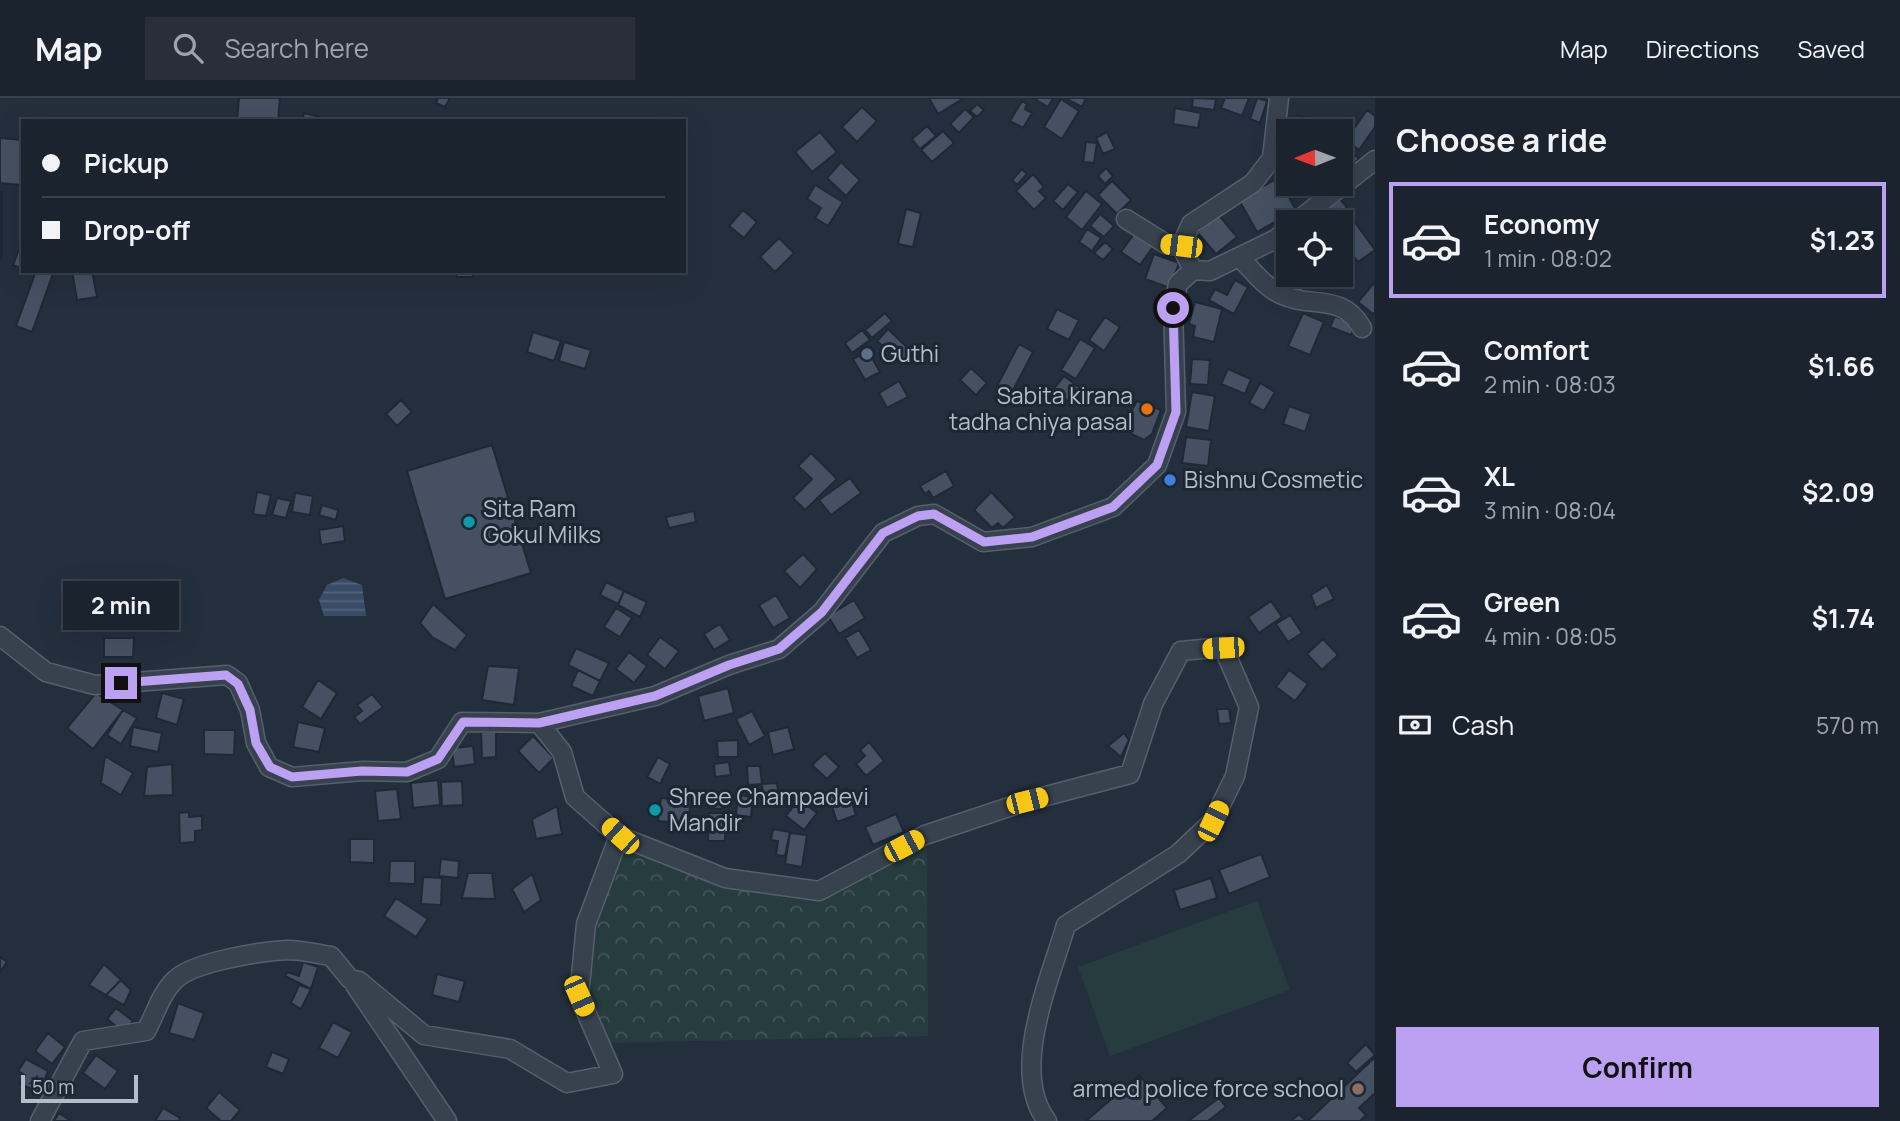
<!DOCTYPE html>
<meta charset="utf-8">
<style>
:root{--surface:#1b232e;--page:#282f3a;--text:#f1f3f6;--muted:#a0a4aa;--line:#39404a;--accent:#bca0f2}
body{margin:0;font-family:Manrope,sans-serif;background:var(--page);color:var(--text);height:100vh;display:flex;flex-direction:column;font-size:26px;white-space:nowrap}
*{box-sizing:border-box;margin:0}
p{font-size:23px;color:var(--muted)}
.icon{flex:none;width:38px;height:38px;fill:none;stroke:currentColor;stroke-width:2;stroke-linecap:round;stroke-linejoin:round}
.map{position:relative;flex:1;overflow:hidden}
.sheet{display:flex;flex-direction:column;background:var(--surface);width:525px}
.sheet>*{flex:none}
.guide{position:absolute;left:21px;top:21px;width:665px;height:154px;border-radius:0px;box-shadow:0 7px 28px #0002,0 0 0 2px var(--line);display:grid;align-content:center;height:154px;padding:0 21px;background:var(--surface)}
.needle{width:46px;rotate:269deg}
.buttons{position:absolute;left:1276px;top:21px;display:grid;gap:14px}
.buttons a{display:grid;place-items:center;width:77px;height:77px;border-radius:0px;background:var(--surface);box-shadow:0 7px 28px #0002,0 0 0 2px var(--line);font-size:35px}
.scale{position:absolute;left:21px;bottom:18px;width:117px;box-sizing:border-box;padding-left:7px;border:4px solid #b4bcc9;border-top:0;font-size:19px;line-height:24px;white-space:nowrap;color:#b4bcc9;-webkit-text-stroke:5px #1d2633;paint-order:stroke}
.end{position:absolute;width:32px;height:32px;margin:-16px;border:9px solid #bca0f2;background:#111;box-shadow:0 0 0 4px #111}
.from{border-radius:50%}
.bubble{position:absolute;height:49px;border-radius:0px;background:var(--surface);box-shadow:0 7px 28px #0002,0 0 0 2px var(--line);font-size:23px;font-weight:700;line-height:49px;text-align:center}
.car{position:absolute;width:21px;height:42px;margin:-21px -10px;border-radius:9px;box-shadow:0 0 5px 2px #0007;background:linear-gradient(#f5c518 24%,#345 0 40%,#f5c518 0 76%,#345 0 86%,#f5c518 0)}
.guide b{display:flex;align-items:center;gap:24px;height:66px;font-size:26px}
.guide b+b{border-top:2px solid var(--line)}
.guide i{width:18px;height:18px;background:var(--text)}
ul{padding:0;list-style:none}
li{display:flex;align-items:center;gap:21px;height:116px;margin:0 14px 10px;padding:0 7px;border:4px solid transparent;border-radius:0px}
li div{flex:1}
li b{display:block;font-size:26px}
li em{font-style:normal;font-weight:700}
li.current{border-color:var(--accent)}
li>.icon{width:63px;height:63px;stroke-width:1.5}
h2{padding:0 21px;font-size:32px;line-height:84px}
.pay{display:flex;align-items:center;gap:18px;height:77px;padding:0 21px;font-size:26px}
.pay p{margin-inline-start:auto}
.action{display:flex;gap:14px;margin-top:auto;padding:14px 21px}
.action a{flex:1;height:80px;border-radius:0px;background:var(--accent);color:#111;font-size:28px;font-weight:700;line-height:80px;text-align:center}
header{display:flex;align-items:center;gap:42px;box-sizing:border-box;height:98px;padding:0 35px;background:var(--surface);border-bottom:2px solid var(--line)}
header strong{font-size:33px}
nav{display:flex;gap:38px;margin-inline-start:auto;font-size:24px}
.search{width:490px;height:63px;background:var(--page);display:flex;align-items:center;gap:18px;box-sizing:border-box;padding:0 24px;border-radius:0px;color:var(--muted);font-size:26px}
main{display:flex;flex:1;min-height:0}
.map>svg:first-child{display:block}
.green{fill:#263c3f}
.forest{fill:url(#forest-crowns)}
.water{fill:url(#water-rules)}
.building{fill:#455162;stroke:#1f2835;stroke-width:2}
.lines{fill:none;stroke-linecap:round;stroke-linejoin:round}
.minor-casing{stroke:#565f6c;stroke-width:21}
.minor{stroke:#38414e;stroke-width:18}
.route{stroke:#bca0f2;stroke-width:9}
.service-dot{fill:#5c6f8a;stroke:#1d2633;stroke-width:2.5}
.food-dot{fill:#e8710a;stroke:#1d2633;stroke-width:2.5}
.shop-dot{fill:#3f7fe0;stroke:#1d2633;stroke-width:2.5}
.culture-dot{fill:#0f9aa8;stroke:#1d2633;stroke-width:2.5}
.education-dot{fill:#8d6e63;stroke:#1d2633;stroke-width:2.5}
.labels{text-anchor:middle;stroke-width:6;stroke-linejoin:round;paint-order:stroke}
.poi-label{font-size:23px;fill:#b4bcc9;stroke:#1d2633;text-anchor:start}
</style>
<header>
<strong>Map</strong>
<div class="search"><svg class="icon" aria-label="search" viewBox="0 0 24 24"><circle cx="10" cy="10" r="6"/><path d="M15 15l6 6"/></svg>Search here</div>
<nav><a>Map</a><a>Directions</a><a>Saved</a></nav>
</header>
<main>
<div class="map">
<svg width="1375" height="1023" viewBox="0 0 1375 1023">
<defs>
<pattern id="forest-crowns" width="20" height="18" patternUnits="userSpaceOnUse" patternTransform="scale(1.75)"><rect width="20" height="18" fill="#263c3f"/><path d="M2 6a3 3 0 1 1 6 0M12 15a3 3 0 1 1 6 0" fill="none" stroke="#435659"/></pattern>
<pattern id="water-rules" width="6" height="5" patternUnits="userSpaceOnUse" patternTransform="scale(1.75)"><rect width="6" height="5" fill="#394c67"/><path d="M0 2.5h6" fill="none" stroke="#53647b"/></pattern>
</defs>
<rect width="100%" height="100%" fill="#242f3e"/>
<path class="green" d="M1257,803L1290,892L1110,958L1078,869Z"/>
<path class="forest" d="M619,738L816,799L927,742L928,938L599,945L585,897L592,829Z"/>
<path class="water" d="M343,480L362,487L366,518H324L319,502L327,487Z"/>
<path class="building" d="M239,0H280L278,23H237Z
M438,0H450L445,9L436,5Z
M929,0H964L938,16Z
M1033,0H1053L1048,9Z
M1065,0H1086L1082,9Z
M1193,0L1216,1L1214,12L1192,9Z
M1225,0H1249L1242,18L1221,10Z
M1257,0L1267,3L1260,25L1250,21Z
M1061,1L1079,13L1062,41L1044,29Z
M1022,3L1027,6L1025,11L1032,15L1023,30L1010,23Z
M977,6L984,12L977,19L970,13Z
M862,9L877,23L857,44L842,29Z
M1175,10L1201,15L1198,30L1173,26Z
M965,11L974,19L959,35L950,26Z
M1367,12L1375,18V29L1359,52L1346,42Z
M304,15L323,20L322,23H302Z
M1297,17L1318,23L1316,33H1292Z
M927,28L936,38L920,51L912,41Z
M943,33L954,45L932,64L921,52Z
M820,34L837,54L812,74L795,54Z
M1107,34L1115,51L1103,56L1096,40Z
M0,40L23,42L21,87L0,85Z
M1086,44L1097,45L1094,65L1083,64Z
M1346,48L1359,61L1340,79V53Z
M841,64L860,82L846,98L827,80Z
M1106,70L1113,78L1105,86L1098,78Z
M1022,71L1027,76L1017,87L1012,82Z
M1033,76L1044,89L1039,93L1046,100L1034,112L1016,93Z
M1278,80L1296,112L1257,134L1239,102Z
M1112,83L1131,102L1117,116L1098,97Z
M1068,86L1078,94L1063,112L1053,103Z
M815,87L843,104L828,128L815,120L821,110L807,101Z
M1086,93L1102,106L1082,132L1066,119Z
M0,94H2V161H0Z
M1339,100L1347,109L1332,123L1324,113Z
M906,111L921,115L913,149L898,146Z
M743,112L757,124L744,140L729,128Z
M1100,116L1114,128L1104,139L1090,128Z
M1218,116L1237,139L1216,156L1197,134Z
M1354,123L1375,152L1358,164L1340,140V132Z
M1087,131L1101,140L1092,153L1079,144Z
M1134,136L1153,149L1140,167L1121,154Z
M23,140V171L13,167Z
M779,140L794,155L775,174L760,159Z
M1105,144L1113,151L1103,162L1094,155Z
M1288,148V164L1280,154Z
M1154,156L1179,165L1170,190L1145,181Z
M36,173H54L32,234L16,228Z
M72,173H92L97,199L77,202Z
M456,173H473V179H457Z
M1296,177H1316L1299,197L1287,187Z
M1235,182L1248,189L1234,216L1209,202L1215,191L1227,197Z
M1375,184V214L1373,216L1358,204Z
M1195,204L1222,211L1214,244L1193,239L1195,228L1189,226Z
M1057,211L1079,222L1069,242L1047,231Z
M885,215L892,223L872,240L865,232Z
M1303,215L1324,224L1310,257L1288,248Z
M1335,218L1355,227L1351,237L1330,229Z
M1105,219L1120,229L1104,253L1089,242Z
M888,231L913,255L903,266L877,243Z
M862,232L870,242L852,255L845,245Z
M533,234L561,243L554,263L527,254Z
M1080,241L1095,250L1076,281L1061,272Z
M564,244L591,252L585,271L559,263Z
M1019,246L1033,254L1011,296L997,288Z
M868,253L880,274L865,282L853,261Z
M1192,261L1210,262L1208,287L1190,286Z
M971,270L987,285L976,297L960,282Z
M1228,271L1251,281L1245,296L1221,286Z
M1064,278L1084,293L1073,307L1053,292Z
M899,283L908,299L887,310L879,295Z
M1260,285L1275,294L1264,313L1249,305Z
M1192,294L1215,298L1209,333L1186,329Z
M401,302L412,314L397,328L386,316Z
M1137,303L1161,312L1152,336L1144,342L1121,331Z
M1289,308L1311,316L1305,334L1283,326Z
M1186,339L1211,342L1208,368L1182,365Z
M492,347L531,475L445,501L407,373Z
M811,355L837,381L805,412L793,400L812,381L798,368Z
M946,373L954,388L933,400L929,393L925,396L920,388Z
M850,380L861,395L831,417L819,402Z
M257,394L271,397L266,418L253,416Z
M991,394L1015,419L1003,430L998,425L992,430L974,412Z
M295,395L313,398L310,417L292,414Z
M277,400L291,403L286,420L272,417Z
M322,407L338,412L336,422L319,417Z
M694,413L696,424L669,430L666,419Z
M343,428L345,443L321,447L319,432Z
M803,456L817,471L800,490L784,473Z
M606,484L624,493L618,506L600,497Z
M1327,487L1334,501L1316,510L1311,497Z
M624,493L647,504L640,519L618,507Z
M776,497L790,520L773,530L759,507Z
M854,502L865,520L839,536L828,518Z
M1271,503L1282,519L1259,535L1248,519Z
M433,506L467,537L455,552L432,539L420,525Z
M616,510L632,520L620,539L604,529Z
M1290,517L1302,535L1288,544L1276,526Z
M720,526L730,542L714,552L704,536Z
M859,532L871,552L857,560L845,540Z
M660,539L679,553L665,571L647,557Z
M104,540H134L133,559H104Z
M1323,541L1338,557L1322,572L1307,556Z
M576,550L609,565L600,583L568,567Z
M629,554L647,568L634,585L616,571Z
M488,568L519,570L514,607L482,602Z
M578,572L600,583L593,598L571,588Z
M1289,572L1308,586L1295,603L1276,589Z
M318,582L337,595L321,621L302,609Z
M728,590L734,615L704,623L698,598Z
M96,595L123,612L93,651L67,630Z
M162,595L184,601L177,627L156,620Z
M372,596L383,609L360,626L354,619L362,613L357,607Z
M1217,611H1229L1231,625L1219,626Z
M123,612L137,620L121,646L107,637Z
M752,613L765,638L749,647L736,621Z
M298,624L325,630L319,654L293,649Z
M133,629L162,635L158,654L130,648Z
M788,629L794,651L773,657L768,634Z
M204,632H235L234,657L204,656Z
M481,634H496V659L482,660Z
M1124,635L1129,642L1121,659L1108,648Z
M533,638L554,660L539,675L518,653Z
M738,642V659H718L717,643Z
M869,644L884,663L866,678L856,666L865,658L860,652Z
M473,648L475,666L454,669L452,650Z
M825,655L839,669L827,681L812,667Z
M105,658L133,675L121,697L101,685Z
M658,659L670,666L660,686L647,679Z
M729,664L731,677L715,679L714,666Z
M172,666L173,697L144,698L147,669Z
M747,668H760L762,686L748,687Z
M438,682L440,707L413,710L411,685Z
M462,683L463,707L442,708L441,684Z
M777,685L779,702L763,703L762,686Z
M847,690L856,717L837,724L828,696Z
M397,691L401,721L378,723L375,693Z
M708,695L723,696L722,711L707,710Z
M738,697L753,699L751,719L736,717Z
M661,700L691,703L688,726L658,723Z
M799,701L817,715L804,732L786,718Z
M557,708L562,736L536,741L532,721Z
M189,714V719L202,718V732L195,733V744L180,745L179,715Z
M709,715H726L725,743H708Z
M896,716L904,734L873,747L865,729Z
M773,731L790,734L785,758L776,757L778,743L771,742Z
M790,735L807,737L802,769L785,766Z
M350,741H374V765L350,764Z
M1261,756L1270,779L1229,796L1219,772Z
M441,761L459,763L458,780L439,778Z
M390,763H415V786L389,785Z
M468,775H492L495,801L462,800Z
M532,776L541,802L524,814L512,791Z
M423,779L442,780L441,807L421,806Z
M1211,780L1217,800L1180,812L1174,792Z
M396,800L428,821L416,839L384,818Z
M0,859L7,864L0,874Z
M303,864L318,869L311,891L285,878L287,874L299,878Z
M104,866L121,882L106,897L89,887Z
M437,876L465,883L459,904L432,897Z
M121,882L131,892L124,907L106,897Z
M299,887L311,891L301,911L291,905Z
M178,905L204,915L194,942L169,935Z
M116,910L133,923L124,934L107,921Z
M333,924L352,934L338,960L319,950Z
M48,935L65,949L52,966L35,953Z
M1366,946L1375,957L1356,974L1347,965Z
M272,954L289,961L283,976L266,969Z
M96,957L118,973L105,991L83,975Z
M1375,959V995L1359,1010L1366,1017L1360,1023H1308Z
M26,961L48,973L40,994L19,986L25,977L18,973Z
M1139,977L1167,1010L1152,1023H1086Z
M219,994L240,1012L231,1023H221L206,1010Z
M1219,1000L1226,1009L1208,1023H1188Z
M163,1010L180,1020L179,1023H155Z
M59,1015L71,1023H54Z
M1299,1016L1306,1023H1291Z"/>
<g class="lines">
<g class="minor-casing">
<path id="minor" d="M1126,121L1166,146L1181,148
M1296,124L1375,62
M1239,159C1251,170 1264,189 1280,196C1311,211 1342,194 1362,230
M1193,172L1181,148L1191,126L1253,85L1272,60L1279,0
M0,538L46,574L95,587L227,577L238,585L250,612L256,645L269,669L292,679L363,673L407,674L438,661L462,624L539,625L655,598L729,567L779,551L822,514L883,435L918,418L934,416L983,444L1032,439L1113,409L1157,367L1176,314L1173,210L1178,186L1193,172L1210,173L1276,141L1288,131
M539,625L562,654L575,699L619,738L725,780L819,793L925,737L1027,703L1130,676L1153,606L1181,553L1223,549L1249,609L1235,678L1213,723L1178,756L1066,827C1050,882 1009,973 1047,1023
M355,887L447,1023
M40,1023L83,943L146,933C155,917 161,895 175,882C192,864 263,853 288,852C302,852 317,856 331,858L350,881L359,883L424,937L510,951L567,985L613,976L579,898L586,826L619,738"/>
</g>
<use href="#minor" class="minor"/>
</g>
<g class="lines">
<path class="route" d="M121,585L226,577L238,586L250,612L256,645L270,669L292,679L362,673L407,674L438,661L463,624L539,625L655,598L729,567L779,551L822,514L883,435L918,418L934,416L984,444L1032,439L1113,409L1157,367L1176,314L1173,210"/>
</g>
<circle class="service-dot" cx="867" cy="256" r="7"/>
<circle class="food-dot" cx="1147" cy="311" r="7"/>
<circle class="shop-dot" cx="1170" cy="382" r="7"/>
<g class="culture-dot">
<circle cx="469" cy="424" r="7"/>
<circle cx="655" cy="712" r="7"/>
</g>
<circle class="education-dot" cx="1358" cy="991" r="7"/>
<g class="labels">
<g class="poi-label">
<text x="881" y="264">Guthi</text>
<text x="1133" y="306" text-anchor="end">Sabita kirana<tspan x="1133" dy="26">tadha chiya pasal</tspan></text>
<text x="1184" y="390">Bishnu Cosmetic</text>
<text x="483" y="419">Sita Ram<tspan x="483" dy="26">Gokul Milks</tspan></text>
<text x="669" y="707">Shree Champadevi<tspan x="669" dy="26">Mandir</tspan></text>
<text x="1344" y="999" text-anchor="end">armed police force school</text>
</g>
</g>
</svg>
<div class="buttons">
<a><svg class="needle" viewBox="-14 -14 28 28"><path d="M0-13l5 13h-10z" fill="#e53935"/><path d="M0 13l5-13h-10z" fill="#a0a4aa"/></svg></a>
<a><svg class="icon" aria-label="locate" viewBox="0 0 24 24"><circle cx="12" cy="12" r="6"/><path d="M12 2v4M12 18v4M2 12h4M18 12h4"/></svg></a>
</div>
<div class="scale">50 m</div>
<i class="end from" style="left:1173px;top:210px"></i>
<i class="end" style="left:121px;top:585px"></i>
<div class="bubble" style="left:63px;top:483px;width:116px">2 min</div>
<i class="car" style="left:1181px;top:148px;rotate:277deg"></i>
<i class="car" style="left:1223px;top:550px;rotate:266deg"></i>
<i class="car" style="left:1027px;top:703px;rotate:76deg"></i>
<i class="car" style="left:1213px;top:723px;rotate:26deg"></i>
<i class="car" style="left:620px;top:738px;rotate:312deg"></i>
<i class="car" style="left:904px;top:748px;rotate:62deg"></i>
<i class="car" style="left:579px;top:898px;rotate:156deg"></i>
<div class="guide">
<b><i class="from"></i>Pickup</b>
<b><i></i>Drop-off</b>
</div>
</div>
<section class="sheet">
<h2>Choose a ride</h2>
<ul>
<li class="current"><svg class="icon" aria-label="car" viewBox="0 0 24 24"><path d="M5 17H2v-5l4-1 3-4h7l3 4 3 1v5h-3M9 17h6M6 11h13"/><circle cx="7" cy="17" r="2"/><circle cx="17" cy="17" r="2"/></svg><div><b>Economy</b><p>1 min · 08:02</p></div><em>$1.23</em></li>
<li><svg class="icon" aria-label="car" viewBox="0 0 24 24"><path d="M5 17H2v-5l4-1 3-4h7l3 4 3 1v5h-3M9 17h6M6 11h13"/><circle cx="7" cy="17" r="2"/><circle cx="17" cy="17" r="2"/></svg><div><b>Comfort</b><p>2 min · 08:03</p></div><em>$1.66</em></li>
<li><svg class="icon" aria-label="car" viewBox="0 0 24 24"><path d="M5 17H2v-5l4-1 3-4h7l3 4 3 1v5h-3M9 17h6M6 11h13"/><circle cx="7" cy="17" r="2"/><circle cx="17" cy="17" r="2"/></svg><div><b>XL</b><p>3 min · 08:04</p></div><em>$2.09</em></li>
<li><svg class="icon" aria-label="car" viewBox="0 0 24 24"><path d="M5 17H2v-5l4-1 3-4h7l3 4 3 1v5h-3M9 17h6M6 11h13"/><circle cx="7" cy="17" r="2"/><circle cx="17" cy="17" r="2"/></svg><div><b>Green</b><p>4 min · 08:05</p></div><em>$1.74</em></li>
</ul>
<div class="pay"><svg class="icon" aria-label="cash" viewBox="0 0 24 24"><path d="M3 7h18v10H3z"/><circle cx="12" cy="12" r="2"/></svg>Cash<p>570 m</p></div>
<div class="action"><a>Confirm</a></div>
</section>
</main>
